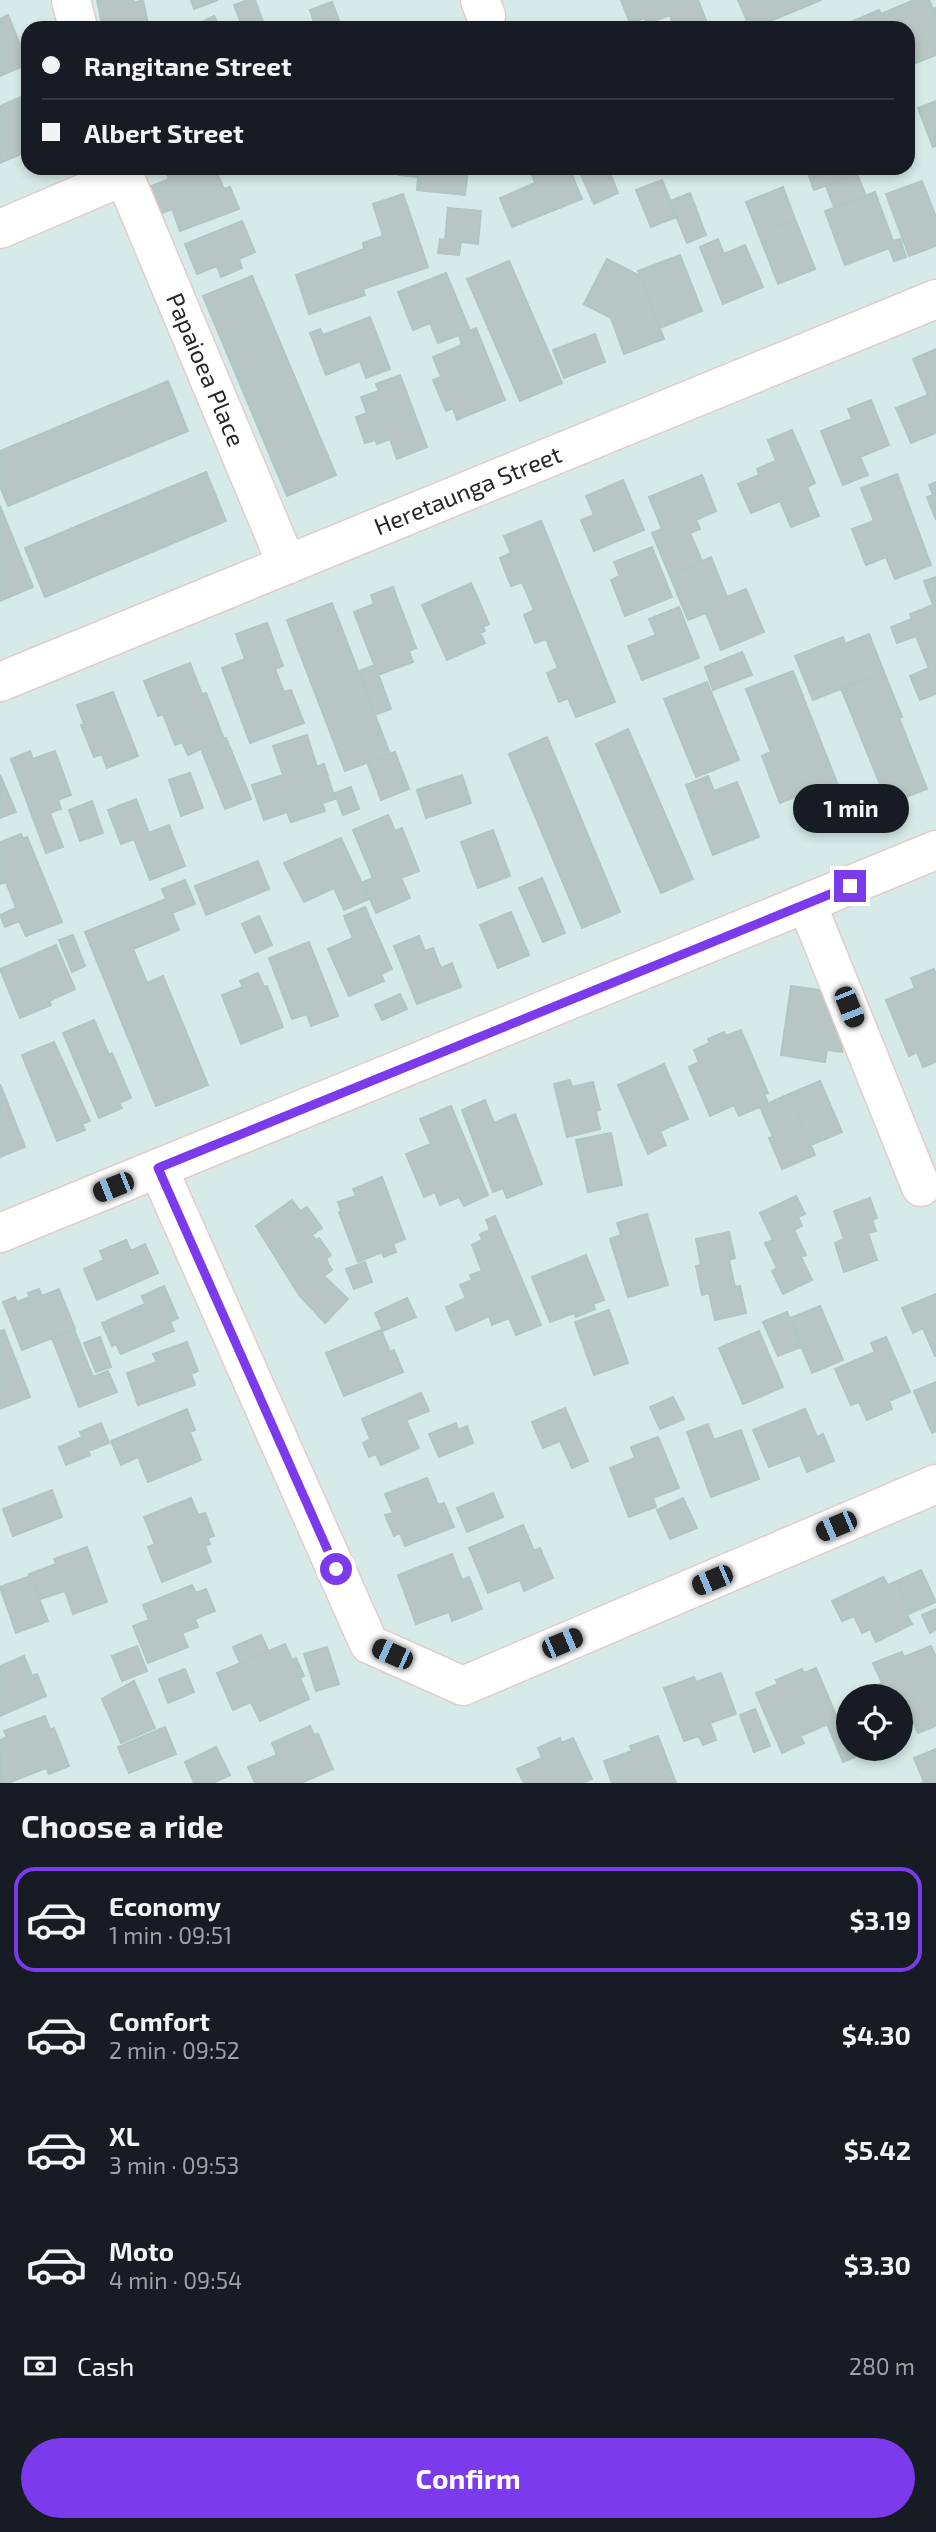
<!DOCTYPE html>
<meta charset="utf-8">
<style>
:root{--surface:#171b24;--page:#242831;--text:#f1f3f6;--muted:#9ea1a6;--line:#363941;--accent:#7c3aed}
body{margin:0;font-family:"Exo 2",sans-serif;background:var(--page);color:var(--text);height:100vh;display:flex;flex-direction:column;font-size:26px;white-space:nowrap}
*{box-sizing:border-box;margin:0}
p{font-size:23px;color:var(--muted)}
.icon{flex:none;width:38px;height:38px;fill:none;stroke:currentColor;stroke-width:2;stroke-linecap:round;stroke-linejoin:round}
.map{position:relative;height:1783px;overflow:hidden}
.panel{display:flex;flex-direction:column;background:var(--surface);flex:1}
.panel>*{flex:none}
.banner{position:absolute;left:21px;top:21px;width:894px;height:154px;border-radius:21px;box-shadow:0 4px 10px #0003;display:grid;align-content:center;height:154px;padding:0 21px;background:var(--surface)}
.tools{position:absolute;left:836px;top:1684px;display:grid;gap:14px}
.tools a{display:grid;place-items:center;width:77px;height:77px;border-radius:50%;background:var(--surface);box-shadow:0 4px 10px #0003;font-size:35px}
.end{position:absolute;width:32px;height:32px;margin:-16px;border:9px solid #7c3aed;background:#fff;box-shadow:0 0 0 4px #fff}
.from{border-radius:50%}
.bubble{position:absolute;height:49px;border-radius:24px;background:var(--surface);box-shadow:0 4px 10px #0003;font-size:23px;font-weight:700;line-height:49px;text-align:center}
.car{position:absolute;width:21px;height:42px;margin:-21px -10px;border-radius:9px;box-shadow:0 0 5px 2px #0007;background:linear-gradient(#222 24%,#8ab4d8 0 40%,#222 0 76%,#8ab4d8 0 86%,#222 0)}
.banner b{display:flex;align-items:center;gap:24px;height:66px;font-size:26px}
.banner b+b{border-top:2px solid var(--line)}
.banner i{width:18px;height:18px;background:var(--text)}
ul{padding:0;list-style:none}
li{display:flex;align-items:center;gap:21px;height:105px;margin:0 14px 10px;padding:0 7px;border:4px solid transparent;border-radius:21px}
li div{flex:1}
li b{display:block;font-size:26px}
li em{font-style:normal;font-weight:700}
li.active{border-color:var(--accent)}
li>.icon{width:63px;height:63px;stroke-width:1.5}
h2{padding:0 21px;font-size:32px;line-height:84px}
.pay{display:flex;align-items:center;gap:18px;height:77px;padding:0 21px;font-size:26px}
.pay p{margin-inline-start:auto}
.action{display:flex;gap:14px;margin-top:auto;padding:14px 21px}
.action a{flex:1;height:80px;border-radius:42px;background:var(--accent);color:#fff;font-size:28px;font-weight:700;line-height:80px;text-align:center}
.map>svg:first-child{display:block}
.building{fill:#b7c6c3;stroke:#b0c6c3;stroke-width:2}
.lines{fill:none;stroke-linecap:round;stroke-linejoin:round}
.minor-casing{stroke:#e2cccc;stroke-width:41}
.minor{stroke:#fff;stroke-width:38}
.route{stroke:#7c3aed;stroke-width:9}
.labels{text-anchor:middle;stroke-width:7;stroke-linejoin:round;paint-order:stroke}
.street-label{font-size:24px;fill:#272727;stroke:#fff}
</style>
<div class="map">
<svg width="936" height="1783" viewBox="0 0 936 1783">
<rect width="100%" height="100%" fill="#d6ebe7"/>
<path class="building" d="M97,0H133L134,3L143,0L149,28H103Z
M191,0H218L194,9Z
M248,0H255L265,28H243L234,5Z
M621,0H698L709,28H674L670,15L647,24L645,18L630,23Z
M738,0H821L753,28H750Z
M914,0H929L933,9L936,8V55L908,66V28H848L846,24L879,10L881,14Z
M332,2L342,28H316L310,10Z
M8,15L28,64L0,76V19Z
M214,16L220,27L229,22L232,28H191Z
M28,94V151L0,163V106Z
M936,101V146L933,147L918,108Z
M170,168H215L224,189L230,187L239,209L180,231L172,209L160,214L149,187L169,179L166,170Z
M400,168H468L465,195L417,190L418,177L399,175Z
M540,168H569L582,199L512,227L500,198L535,183L531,172Z
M578,168H608L618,193L594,204Z
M806,168H862L863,172L814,190Z
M857,174L866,196L834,207L826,186Z
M662,180L677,217L651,227L636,190Z
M922,181L936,217V246L909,256L886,194Z
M783,187L795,219L759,235L746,202Z
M875,192L893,241L900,239L906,257L894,261L889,248L845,265L825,211Z
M690,193L706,235L687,243L670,201Z
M403,194L428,267L363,289L365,295L309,314L296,275L364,249L363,243L383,236L373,204Z
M448,208L481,211L478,244L461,242L459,255L438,253L440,239L445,240Z
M795,219L815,269L778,284L759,235Z
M242,221L255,252L239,259L242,268L221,277L217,266L197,274L185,244Z
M718,239L724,254L745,245L763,287L723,304L700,247Z
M680,255L702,311L660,328L638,271Z
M607,259L640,276L664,339L624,354L611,318L584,304Z
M509,261L562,383L520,401L467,279Z
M446,273L470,331L438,343L430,323L413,330L398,292Z
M252,276L336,475L287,496L203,296Z
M370,317L390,369L366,378L360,361L326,375L310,333L320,329L323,335Z
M476,328L505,400L457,420L453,408L446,411L433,380L441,377L433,357L462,345L459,335Z
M595,334L605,362L564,378L553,350Z
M936,349V433L911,443L896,408L928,395L913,359Z
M400,375L427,447L397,459L390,439L377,444L375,440L365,443L356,417L367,413L361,397L379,391L376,384Z
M168,381L188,431L8,506L0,486V451Z
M871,400L889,445L860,457L868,475L843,485L821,431L852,419L848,409Z
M792,430L815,483L807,487L819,516L791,527L780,501L751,513L738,484L759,475L757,469L776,461L768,440Z
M206,472L226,521L45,597L25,548Z
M897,474L931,565L895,579L886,557L866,565L852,529L874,521L861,488Z
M702,475L716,511L696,520L700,529L690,533L702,561L670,576L652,533L662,529L649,497Z
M623,480L644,530L594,551L581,520L594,515L586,496Z
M936,482V520L927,497L933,495L929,485Z
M0,506L33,587L0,601Z
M541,521L615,702L576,717L568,698L559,702L547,673L558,668L546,639L535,643L524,615L534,610L522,582L511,586L500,558L511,553L504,536Z
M652,547L672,597L625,616L611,580L620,576L614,562Z
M711,557L727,597L746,589L764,632L721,650L706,613L688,620L670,576Z
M936,577V694L920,700L910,676L929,668L916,636L897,643L891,627L912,619L910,614L933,605L924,581Z
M471,583L489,624L483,627L485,631L480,633L485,643L447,660L422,605Z
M393,587L416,648L409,651L413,662L378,675L354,612L374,604L371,595Z
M332,603L390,754L345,771L287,620Z
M679,607L699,658L642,680L628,646L656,635L649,619Z
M267,623L283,666L275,669L284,692L291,690L304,723L250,743L222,668L245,659L236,634Z
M869,634L884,672L813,700L795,656L843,637L845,644Z
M742,652L752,675L713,690L705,667Z
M190,663L202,694L206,693L224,739L188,755L182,742L175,745L163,714L158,716L144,681Z
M375,665L391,709L375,715L359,671Z
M793,671L845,803L825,810L820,796L805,802L802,794L780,803L762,756L771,752L746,689Z
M884,672L902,717L899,718L927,789L888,804L841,688Z
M707,682L739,760L696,777L664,699Z
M113,692L138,756L107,768L102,754L94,757L81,725L84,724L77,705Z
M628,729L693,879L661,893L596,744Z
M307,735L317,767L324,764L335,799L322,803L325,811L291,822L287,812L264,820L252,785L283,775L273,746Z
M547,737L620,912L582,928L509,754Z
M226,738L251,799L225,809L201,749Z
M30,751L33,759L55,751L71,795L58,800L61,809L50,813L63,847L46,853L11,759Z
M395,752L409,789L381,800L367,762Z
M190,773L203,808L181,816L169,780Z
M0,775L16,812L0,818Z
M462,775L471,803L426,818L417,790Z
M708,776L714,791L737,782L759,837L713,855L686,785Z
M351,787L359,809L343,815L335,793Z
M136,799L149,833L169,825L185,866L150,880L134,839L121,844L108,810Z
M92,801L103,833L80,841L69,810Z
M388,815L395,831L402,828L419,871L401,878L410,898L376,913L363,882L373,878L353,830Z
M493,830L510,876L478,888L461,842Z
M21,834L23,839L27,837L62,922L26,936L19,921L5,927L0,915L16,908L6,882L0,884V842Z
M341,838L369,899L344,910L334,888L304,902L284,863Z
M258,861L269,889L206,915L195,886Z
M542,878L565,933L543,942L519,888Z
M185,880L195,904L172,913L179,930L133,949L147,983L163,976L208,1085L156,1106L85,932L166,899L162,889Z
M365,907L392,969L381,974L384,981L349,996L328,949L353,938L344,916Z
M511,912L529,955L498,968L480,925Z
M259,916L272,945L255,953L242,924Z
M73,935L85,966L72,972L59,940Z
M419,936L425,951L433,948L441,968L452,963L461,987L417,1004L394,946Z
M309,942L338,1016L311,1026L307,1014L292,1019L269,958Z
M56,945L75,989L49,1001L51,1005L20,1018L0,969Z
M934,969L936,975V1062L923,1067L917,1052L909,1056L886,1000L915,988L911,978Z
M258,973L264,987L267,986L283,1027L241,1044L222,995L243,987L240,981Z
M791,986L840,993L847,1021L842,1052L827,1050L825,1062L781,1055Z
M400,994L407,1009L382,1020L375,1005Z
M94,1020L109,1055L112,1053L131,1098L119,1103L122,1108L99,1118L63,1033Z
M741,1030L768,1093L764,1094L768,1103L739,1116L734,1105L710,1116L689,1067L699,1062L694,1050L710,1043L708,1039L724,1032L726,1036Z
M54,1042L90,1121L82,1124L85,1130L57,1141L22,1055Z
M664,1064L688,1119L660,1131L666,1145L648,1154L618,1085Z
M570,1080L572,1087L593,1082L600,1110L596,1111L600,1129L567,1137L554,1084Z
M820,1081L842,1132L811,1145L789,1094Z
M0,1084L25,1147L0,1157Z
M789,1094L815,1155L782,1169L769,1138L773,1137L760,1107Z
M485,1100L494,1123L515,1114L542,1184L507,1198L503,1188L493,1192L462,1110Z
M451,1106L488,1195L464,1206L459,1197L440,1205L435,1192L424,1197L406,1154L431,1144L420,1119Z
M611,1133L622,1185L588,1192L576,1140Z
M382,1177L405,1239L393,1244L396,1252L384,1257L382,1252L358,1262L339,1212L341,1211L338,1202L356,1196L353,1189Z
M796,1196L805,1214L798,1217L802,1226L794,1230L806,1255L801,1257L812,1280L783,1294L772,1271L777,1268L765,1243L773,1240L760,1213Z
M870,1198L877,1218L872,1220L876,1231L868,1233L877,1260L844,1272L835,1243L844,1239L834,1211Z
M292,1200L300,1211L307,1207L322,1228L312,1235L316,1240L319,1238L331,1255L326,1259L332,1270L324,1276L348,1299L325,1323L299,1295L256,1226Z
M647,1214L668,1285L628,1297L610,1239L621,1235L617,1223Z
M495,1216L541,1325L516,1335L509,1318L492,1325L489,1316L456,1331L446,1307L466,1298L460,1285L472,1280L470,1275L482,1271L472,1245L482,1240L480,1234L490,1230L486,1220Z
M729,1232L735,1258L729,1260L735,1287L740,1286L746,1313L715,1320L709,1293L702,1295L696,1266L701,1265L696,1239Z
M126,1240L131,1251L145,1244L158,1273L97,1300L84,1269L104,1260L100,1251Z
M586,1255L604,1300L593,1304L595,1309L576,1317L574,1313L550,1322L532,1277Z
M365,1262L372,1282L354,1289L346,1269Z
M164,1286L178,1318L170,1322L174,1331L121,1354L116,1344L112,1346L102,1323L145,1304L142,1296Z
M39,1289L42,1296L59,1289L75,1329L22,1350L3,1302L15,1297L17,1302L30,1297L28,1293Z
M936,1294V1356H935L923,1328L913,1333L902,1308Z
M407,1298L416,1317L383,1331L375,1313Z
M820,1306L843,1360L812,1373L790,1318Z
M609,1310L628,1363L594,1375L575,1322Z
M787,1312L801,1347L778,1356L763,1322Z
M74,1329L93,1377L108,1371L117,1392L79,1407L52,1338Z
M4,1330L30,1397L0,1409V1331Z
M381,1330L390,1352L394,1350L403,1372L344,1396L326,1353Z
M759,1331L783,1387L743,1404L719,1348Z
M100,1337L111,1367L96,1372L84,1343Z
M886,1337L910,1392L889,1401L892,1409L867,1420L859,1402L851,1405L835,1369L875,1352L871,1343Z
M187,1342L198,1371L191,1374L195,1385L138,1405L127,1373L157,1362L153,1354Z
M936,1382V1431L932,1433L914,1391Z
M421,1393L429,1411L406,1420L419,1448L381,1465L376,1454L369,1457L363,1443L370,1439L362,1419Z
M673,1397L684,1419L660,1429L650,1407Z
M565,1408L588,1461L572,1468L560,1441L543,1448L532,1422Z
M187,1409L195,1430L190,1432L201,1460L148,1482L138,1457L121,1465L111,1441Z
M805,1409L817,1437L823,1434L834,1461L807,1472L800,1455L769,1467L753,1430Z
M101,1423L109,1443L88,1451L80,1432Z
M456,1423L458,1430L467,1426L473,1443L439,1457L429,1434Z
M708,1424L714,1440L741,1430L759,1479L711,1497L687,1432Z
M82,1437L90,1455L66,1465L59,1447Z
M658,1437L679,1488L653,1498L656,1507L629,1517L610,1468L635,1458L631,1447Z
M427,1478L438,1505L444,1503L454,1527L405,1546L400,1533L394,1536L385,1515L393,1513L385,1494Z
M52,1490L62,1517L13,1536L3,1509Z
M493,1493L503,1517L467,1532L457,1508Z
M191,1498L198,1515L205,1513L214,1536L208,1538L210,1544L205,1546L211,1562L162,1582L148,1547L155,1544L144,1517Z
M683,1498L697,1528L670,1539L657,1510Z
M523,1525L534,1551L540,1548L553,1578L524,1591L520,1580L488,1593L469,1548Z
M87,1547L107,1602L73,1614L65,1591L40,1599L29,1574L56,1564L54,1559Z
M452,1554L462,1580L469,1577L482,1609L452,1621L449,1612L416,1624L398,1575Z
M921,1570L936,1602L911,1613L897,1581Z
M30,1576L48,1621L16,1633L0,1587Z
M883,1577L888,1585L897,1581L911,1613L907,1615L912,1624L876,1642L870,1629L862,1633L854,1616L842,1621L832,1601Z
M192,1585L196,1593L206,1589L215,1611L195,1619L198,1627L182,1633L188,1647L148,1663L133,1626L149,1620L143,1605Z
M936,1609V1630L930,1633L922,1615Z
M261,1635L269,1652L240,1663L233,1647Z
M285,1644L292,1660L296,1658L304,1676L300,1678L309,1699L260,1721L251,1702L233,1710L217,1673Z
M137,1646L147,1671L122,1681L112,1656Z
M931,1646L936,1657V1726L918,1733L909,1712L901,1715V1696H876L872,1687L882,1683L873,1663L902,1652L904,1657Z
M327,1647L339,1684L316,1691L304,1654Z
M24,1656L32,1676L37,1674L46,1696L0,1716V1666Z
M816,1668L838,1720L800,1736L804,1743L782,1753L756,1693L778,1684L776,1680L802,1669L804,1673Z
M185,1669L194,1692L168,1703L159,1679Z
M721,1673L736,1714L710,1723L716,1740L703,1745L699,1736L684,1741L664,1688L694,1677L696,1682Z
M134,1681L155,1728L121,1743L102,1699Z
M755,1709L770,1746L754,1752L740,1715Z
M45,1716L50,1730L54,1728L69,1766L49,1774L46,1768L8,1783H1L0,1740L7,1737L4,1731Z
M849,1717V1748L871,1750L843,1762L828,1726Z
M310,1726L314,1735L318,1734L333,1769L301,1783H255L248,1767L277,1755L272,1743Z
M165,1727L176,1754L129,1773L118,1747Z
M658,1736L676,1783H612L604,1761L632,1751L630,1746Z
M560,1738L561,1743L573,1738L592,1779L583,1783H524L517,1769L542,1758L538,1748Z
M216,1747L230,1775L213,1783H194L185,1762Z
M936,1749V1783H921L924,1782L914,1758Z"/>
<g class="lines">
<g class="minor-casing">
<path id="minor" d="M71,0L78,28
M480,0L486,16
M121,168L287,565
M0,229L124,176
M0,682L936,299
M807,904L921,1187
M158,1168L369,1644L463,1686L936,1484
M0,1233L936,850"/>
</g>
<use href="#minor" class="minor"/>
</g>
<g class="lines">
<path class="route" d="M336,1569L158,1168L850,886"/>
</g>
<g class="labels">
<g class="street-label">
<text transform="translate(205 370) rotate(67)" y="8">Papaioea Place</text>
<text transform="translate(468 491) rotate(-22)" y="8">Heretaunga Street</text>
</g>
</g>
</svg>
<div class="tools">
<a><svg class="icon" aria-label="locate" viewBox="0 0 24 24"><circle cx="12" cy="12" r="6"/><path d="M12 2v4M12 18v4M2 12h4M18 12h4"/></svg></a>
</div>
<i class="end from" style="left:336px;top:1569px"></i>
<i class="end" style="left:850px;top:886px"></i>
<div class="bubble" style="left:793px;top:784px;width:116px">1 min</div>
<i class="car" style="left:849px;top:1007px;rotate:158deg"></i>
<i class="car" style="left:113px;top:1187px;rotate:248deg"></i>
<i class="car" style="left:836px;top:1526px;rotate:247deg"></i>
<i class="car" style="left:712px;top:1580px;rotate:247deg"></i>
<i class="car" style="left:562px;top:1643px;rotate:67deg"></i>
<i class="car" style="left:392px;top:1654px;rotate:294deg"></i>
<div class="banner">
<b><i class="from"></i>Rangitane Street</b>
<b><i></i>Albert Street</b>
</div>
</div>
<section class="panel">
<h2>Choose a ride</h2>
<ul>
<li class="active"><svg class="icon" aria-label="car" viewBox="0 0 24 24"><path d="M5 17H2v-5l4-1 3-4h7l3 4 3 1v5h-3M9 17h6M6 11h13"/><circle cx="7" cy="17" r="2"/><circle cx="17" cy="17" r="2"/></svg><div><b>Economy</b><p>1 min · 09:51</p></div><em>$3.19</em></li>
<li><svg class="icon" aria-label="car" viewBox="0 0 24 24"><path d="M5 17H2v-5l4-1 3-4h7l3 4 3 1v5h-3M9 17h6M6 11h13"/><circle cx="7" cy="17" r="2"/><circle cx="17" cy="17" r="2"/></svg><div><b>Comfort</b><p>2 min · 09:52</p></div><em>$4.30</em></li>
<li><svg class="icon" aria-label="car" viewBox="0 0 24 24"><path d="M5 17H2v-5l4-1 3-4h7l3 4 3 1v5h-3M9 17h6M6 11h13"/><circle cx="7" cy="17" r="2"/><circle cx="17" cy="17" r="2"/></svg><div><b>XL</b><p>3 min · 09:53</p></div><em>$5.42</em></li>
<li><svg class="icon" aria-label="car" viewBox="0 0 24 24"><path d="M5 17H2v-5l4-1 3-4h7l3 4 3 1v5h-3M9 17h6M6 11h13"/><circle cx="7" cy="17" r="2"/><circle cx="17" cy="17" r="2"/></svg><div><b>Moto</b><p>4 min · 09:54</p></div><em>$3.30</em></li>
</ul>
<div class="pay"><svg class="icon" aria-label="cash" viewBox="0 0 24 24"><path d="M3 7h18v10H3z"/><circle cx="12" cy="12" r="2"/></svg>Cash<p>280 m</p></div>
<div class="action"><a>Confirm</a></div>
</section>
